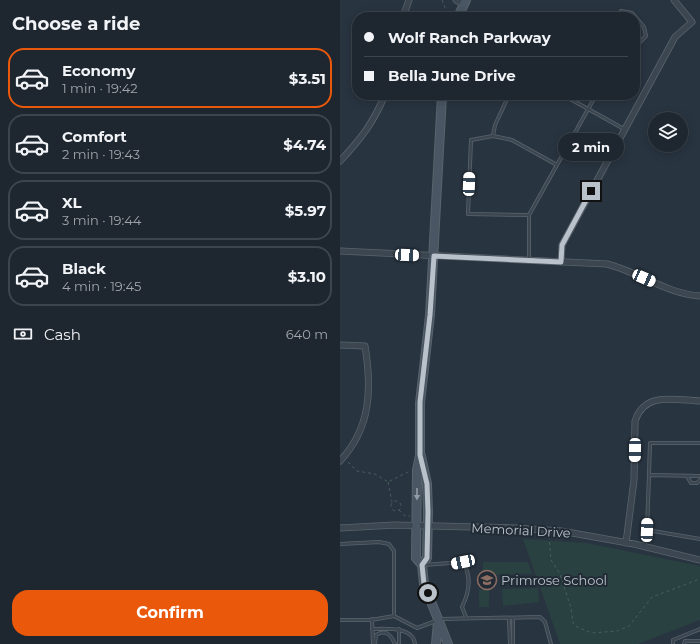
<!DOCTYPE html>
<meta charset="utf-8">
<style>
:root{--surface:#1e2730;--page:#2b333c;--text:#f1f3f6;--muted:#a1a5ab;--line:#3c444c;--accent:#ea580c}
body{margin:0;font-family:Montserrat,sans-serif;background:var(--page);color:var(--text);height:100vh;display:flex;flex-direction:column;font-size:15px;white-space:nowrap}
*{box-sizing:border-box;margin:0}
p{font-size:13px;color:var(--muted)}
.icon{flex:none;width:22px;height:22px;fill:none;stroke:currentColor;stroke-width:2;stroke-linecap:round;stroke-linejoin:round}
.map{position:relative;flex:1;overflow:hidden}
.drawer{display:flex;flex-direction:column;background:var(--surface);width:340px}
.drawer>*{flex:none}
.guide{position:absolute;left:12px;top:12px;width:288px;height:88px;border-radius:16px;box-shadow:0 2px 10px #0003,0 0 0 1px var(--line);display:grid;align-content:center;height:88px;padding:0 12px;background:var(--surface)}
.buttons{position:absolute;left:308px;top:112px;display:grid;gap:8px}
.buttons a{display:grid;place-items:center;width:40px;height:40px;border-radius:50%;background:var(--surface);box-shadow:0 2px 10px #0003,0 0 0 1px var(--line);font-size:20px}
.end{position:absolute;width:18px;height:18px;margin:-9px;border:5px solid #b9c1ca;background:#111;box-shadow:0 0 0 2px #111}
.from{border-radius:50%}
.bubble{position:absolute;height:28px;border-radius:14px;background:var(--surface);box-shadow:0 2px 10px #0003,0 0 0 1px var(--line);font-size:13px;font-weight:700;line-height:28px;text-align:center}
.car{position:absolute;width:12px;height:24px;margin:-12px -6px;border-radius:5px;box-shadow:0 0 3px 1px #0007;background:linear-gradient(#fff 24%,#345 0 40%,#fff 0 76%,#345 0 86%,#fff 0)}
.guide b{display:flex;align-items:center;gap:14px;height:38px;font-size:15px}
.guide b+b{border-top:1px solid var(--line)}
.guide i{width:10px;height:10px;background:var(--text)}
ul{padding:0;list-style:none}
li{display:flex;align-items:center;gap:12px;height:60px;margin:0 8px 6px;padding:0 4px;border:2px solid var(--line);border-radius:16px}
li div{flex:1}
li b{display:block;font-size:15px}
li em{font-style:normal;font-weight:700}
li.current{border-color:var(--accent)}
li>.icon{width:36px;height:36px;stroke-width:1.5}
h2{padding:0 12px;font-size:18px;line-height:48px}
.pay{display:flex;align-items:center;gap:10px;height:44px;padding:0 12px;font-size:15px}
.pay p{margin-inline-start:auto}
.button{display:flex;gap:8px;margin-top:auto;padding:8px 12px}
.button a{flex:1;height:46px;border-radius:16px;background:var(--accent);color:#fff;font-size:16px;font-weight:700;line-height:46px;text-align:center}
main{display:flex;flex:1;min-height:0}
.map>svg:first-child{display:block}
.green{fill:#2a4141}
.lines{fill:none;stroke-linecap:round;stroke-linejoin:round}
.lane-casing{stroke:#5a646d;stroke-width:4}
.street-casing{stroke:#5a646d;stroke-width:7}
.secondary-casing{stroke:#5a646d;stroke-width:10}
.path{stroke:#485d5e;stroke-width:1;stroke-dasharray:3 3;stroke-linecap:butt}
.lane{stroke:#3c4650;stroke-width:2.5}
.street{stroke:#3c4650;stroke-width:5.5}
.secondary{stroke:#4a5663;stroke-width:8}
.oneway{fill:#929ca6}
.route{stroke:#b9c1ca;stroke-width:5}
.labels{text-anchor:middle;stroke-width:4;stroke-linejoin:round;paint-order:stroke}
.street-label{font-size:13px;fill:#b9c1ca;stroke:#212b35}
.poi-label{font-size:13px;fill:#b9c1ca;stroke:#212b35;text-anchor:start}
</style>
<main>
<section class="drawer">
<h2>Choose a ride</h2>
<ul>
<li class="current"><svg class="icon" aria-label="car" viewBox="0 0 24 24"><path d="M5 17H2v-5l4-1 3-4h7l3 4 3 1v5h-3M9 17h6M6 11h13"/><circle cx="7" cy="17" r="2"/><circle cx="17" cy="17" r="2"/></svg><div><b>Economy</b><p>1 min · 19:42</p></div><em>$3.51</em></li>
<li><svg class="icon" aria-label="car" viewBox="0 0 24 24"><path d="M5 17H2v-5l4-1 3-4h7l3 4 3 1v5h-3M9 17h6M6 11h13"/><circle cx="7" cy="17" r="2"/><circle cx="17" cy="17" r="2"/></svg><div><b>Comfort</b><p>2 min · 19:43</p></div><em>$4.74</em></li>
<li><svg class="icon" aria-label="car" viewBox="0 0 24 24"><path d="M5 17H2v-5l4-1 3-4h7l3 4 3 1v5h-3M9 17h6M6 11h13"/><circle cx="7" cy="17" r="2"/><circle cx="17" cy="17" r="2"/></svg><div><b>XL</b><p>3 min · 19:44</p></div><em>$5.97</em></li>
<li><svg class="icon" aria-label="car" viewBox="0 0 24 24"><path d="M5 17H2v-5l4-1 3-4h7l3 4 3 1v5h-3M9 17h6M6 11h13"/><circle cx="7" cy="17" r="2"/><circle cx="17" cy="17" r="2"/></svg><div><b>Black</b><p>4 min · 19:45</p></div><em>$3.10</em></li>
</ul>
<div class="pay"><svg class="icon" aria-label="cash" viewBox="0 0 24 24"><path d="M3 7h18v10H3z"/><circle cx="12" cy="12" r="2"/></svg>Cash<p>640 m</p></div>
<div class="button"><a>Confirm</a></div>
</section>
<div class="map">
<svg width="360" height="644" viewBox="0 0 360 644">
<rect width="100%" height="100%" fill="#283440"/>
<path class="green" d="M183,539L247,543L360,566V620L298,644H220Z
M143,562H188L192,574L143,575Z
M198,588L199,602L163,606L162,589Z
M139,590H149V607H139Z"/>
<g class="lines">
<g class="lane-casing">
<path id="lane" d="M276,17L281,11L292,13L304,27L306,36L299,43L295,44
M169,95L155,125L153,136L131,140L128,214L189,215L256,95
M223,95L284,129
M153,136L172,140L217,165
M189,259V215
M309,475L310,443H360
M347,476L351,483H357L360,480
M307,530L360,539
M0,544L39,542L49,544L54,551V616L77,628L96,621
M304,546L307,530L309,475L360,476
M84,565L123,562C132,577 129,593 122,607L126,617
M169,618L170,644
M173,618V644
M32,619L33,644
M100,619L200,617L205,622L211,644
M0,620H31L54,616
M32,629C45,629 73,626 75,644
M35,644L36,635C46,629 51,635 55,644
M59,644V629
M333,644V640L360,629
M344,644L345,641H360"/>
</g>
<g class="street-casing">
<path id="street" d="M116,0L124,4
M63,17L69,0
M0,161C21,139 33,123 45,95
M0,251L267,264C299,272 327,294 360,296
M221,262L222,245L335,37L352,22L334,0
M0,345L25,346C32,389 31,428 0,461
M0,528L55,525L175,528L221,531L294,544L360,560
M286,543L294,480L295,421C305,391 335,400 360,401"/>
</g>
<g class="secondary-casing">
<path id="secondary" d="M118,17L126,0
M102,95L90,315L80,403V455L77,470L76,558L82,565L84,584L108,644
M81,456L87,484L88,512L87,558L82,565
M96,644L98,622"/>
</g>
<path class="path" d="M102,0L108,15
M8,462L17,471L35,474L48,482L70,471
M48,482L52,502
M51 506a5 5 0 1 1 10 0a5 5 0 1 1-10 0Z
M59,510L65,516H70
M209,536L211,560L220,574L231,608L233,623L237,627L252,633L277,631L289,626L312,597L360,579"/>
<use href="#lane" class="lane"/>
<use href="#street" class="street"/>
<use href="#secondary" class="secondary"/>
</g>
<defs><path id="oneway-solid" d="M-6-.8H1V-3.2L6.5 0L1 3.2V.8H-6Z"/></defs>
<use class="oneway" href="#oneway-solid" transform="translate(77 494) rotate(90)"/>
<g class="lines">
<path class="route" d="M88,593L84,584L82,565L87,558L88,512L87,484L80,455V402L90,315L94,256L221,262L222,245L251,191"/>
</g>
<defs>
<g id="school-ring" transform="scale(1)"><circle r="9.5" fill="#212b35" stroke="#8d6e63" stroke-width="1.5"/><path d="M0-5L7-2L0 1L-7-2ZM-4 1L0 2.5L4 1V4Q0 6-4 4Z" fill="#8d6e63"/></g>
</defs>
<g fill-rule="evenodd">
<use href="#school-ring" x="147" y="580"/>
</g>
<g class="labels">
<g class="street-label">
<text transform="translate(181 530) rotate(3)" y="5">Memorial Drive</text>
</g>
<g class="poi-label">
<text x="161" y="585">Primrose School</text>
</g>
</g>
</svg>
<div class="buttons">
<a><svg class="icon" aria-label="layers" viewBox="0 0 24 24"><path d="M12 4l9 5-9 5-9-5zM3 14l9 5 9-5"/></svg></a>
</div>
<i class="end from" style="left:88px;top:593px"></i>
<i class="end" style="left:251px;top:191px"></i>
<div class="bubble" style="left:218px;top:133px;width:66px">2 min</div>
<i class="car" style="left:129px;top:184px;rotate:2deg"></i>
<i class="car" style="left:67px;top:255px;rotate:93deg"></i>
<i class="car" style="left:304px;top:278px;rotate:114deg"></i>
<i class="car" style="left:295px;top:450px;rotate:181deg"></i>
<i class="car" style="left:307px;top:530px;rotate:2deg"></i>
<i class="car" style="left:123px;top:562px;rotate:258deg"></i>
<div class="guide">
<b><i class="from"></i>Wolf Ranch Parkway</b>
<b><i></i>Bella June Drive</b>
</div>
</div>
</main>
